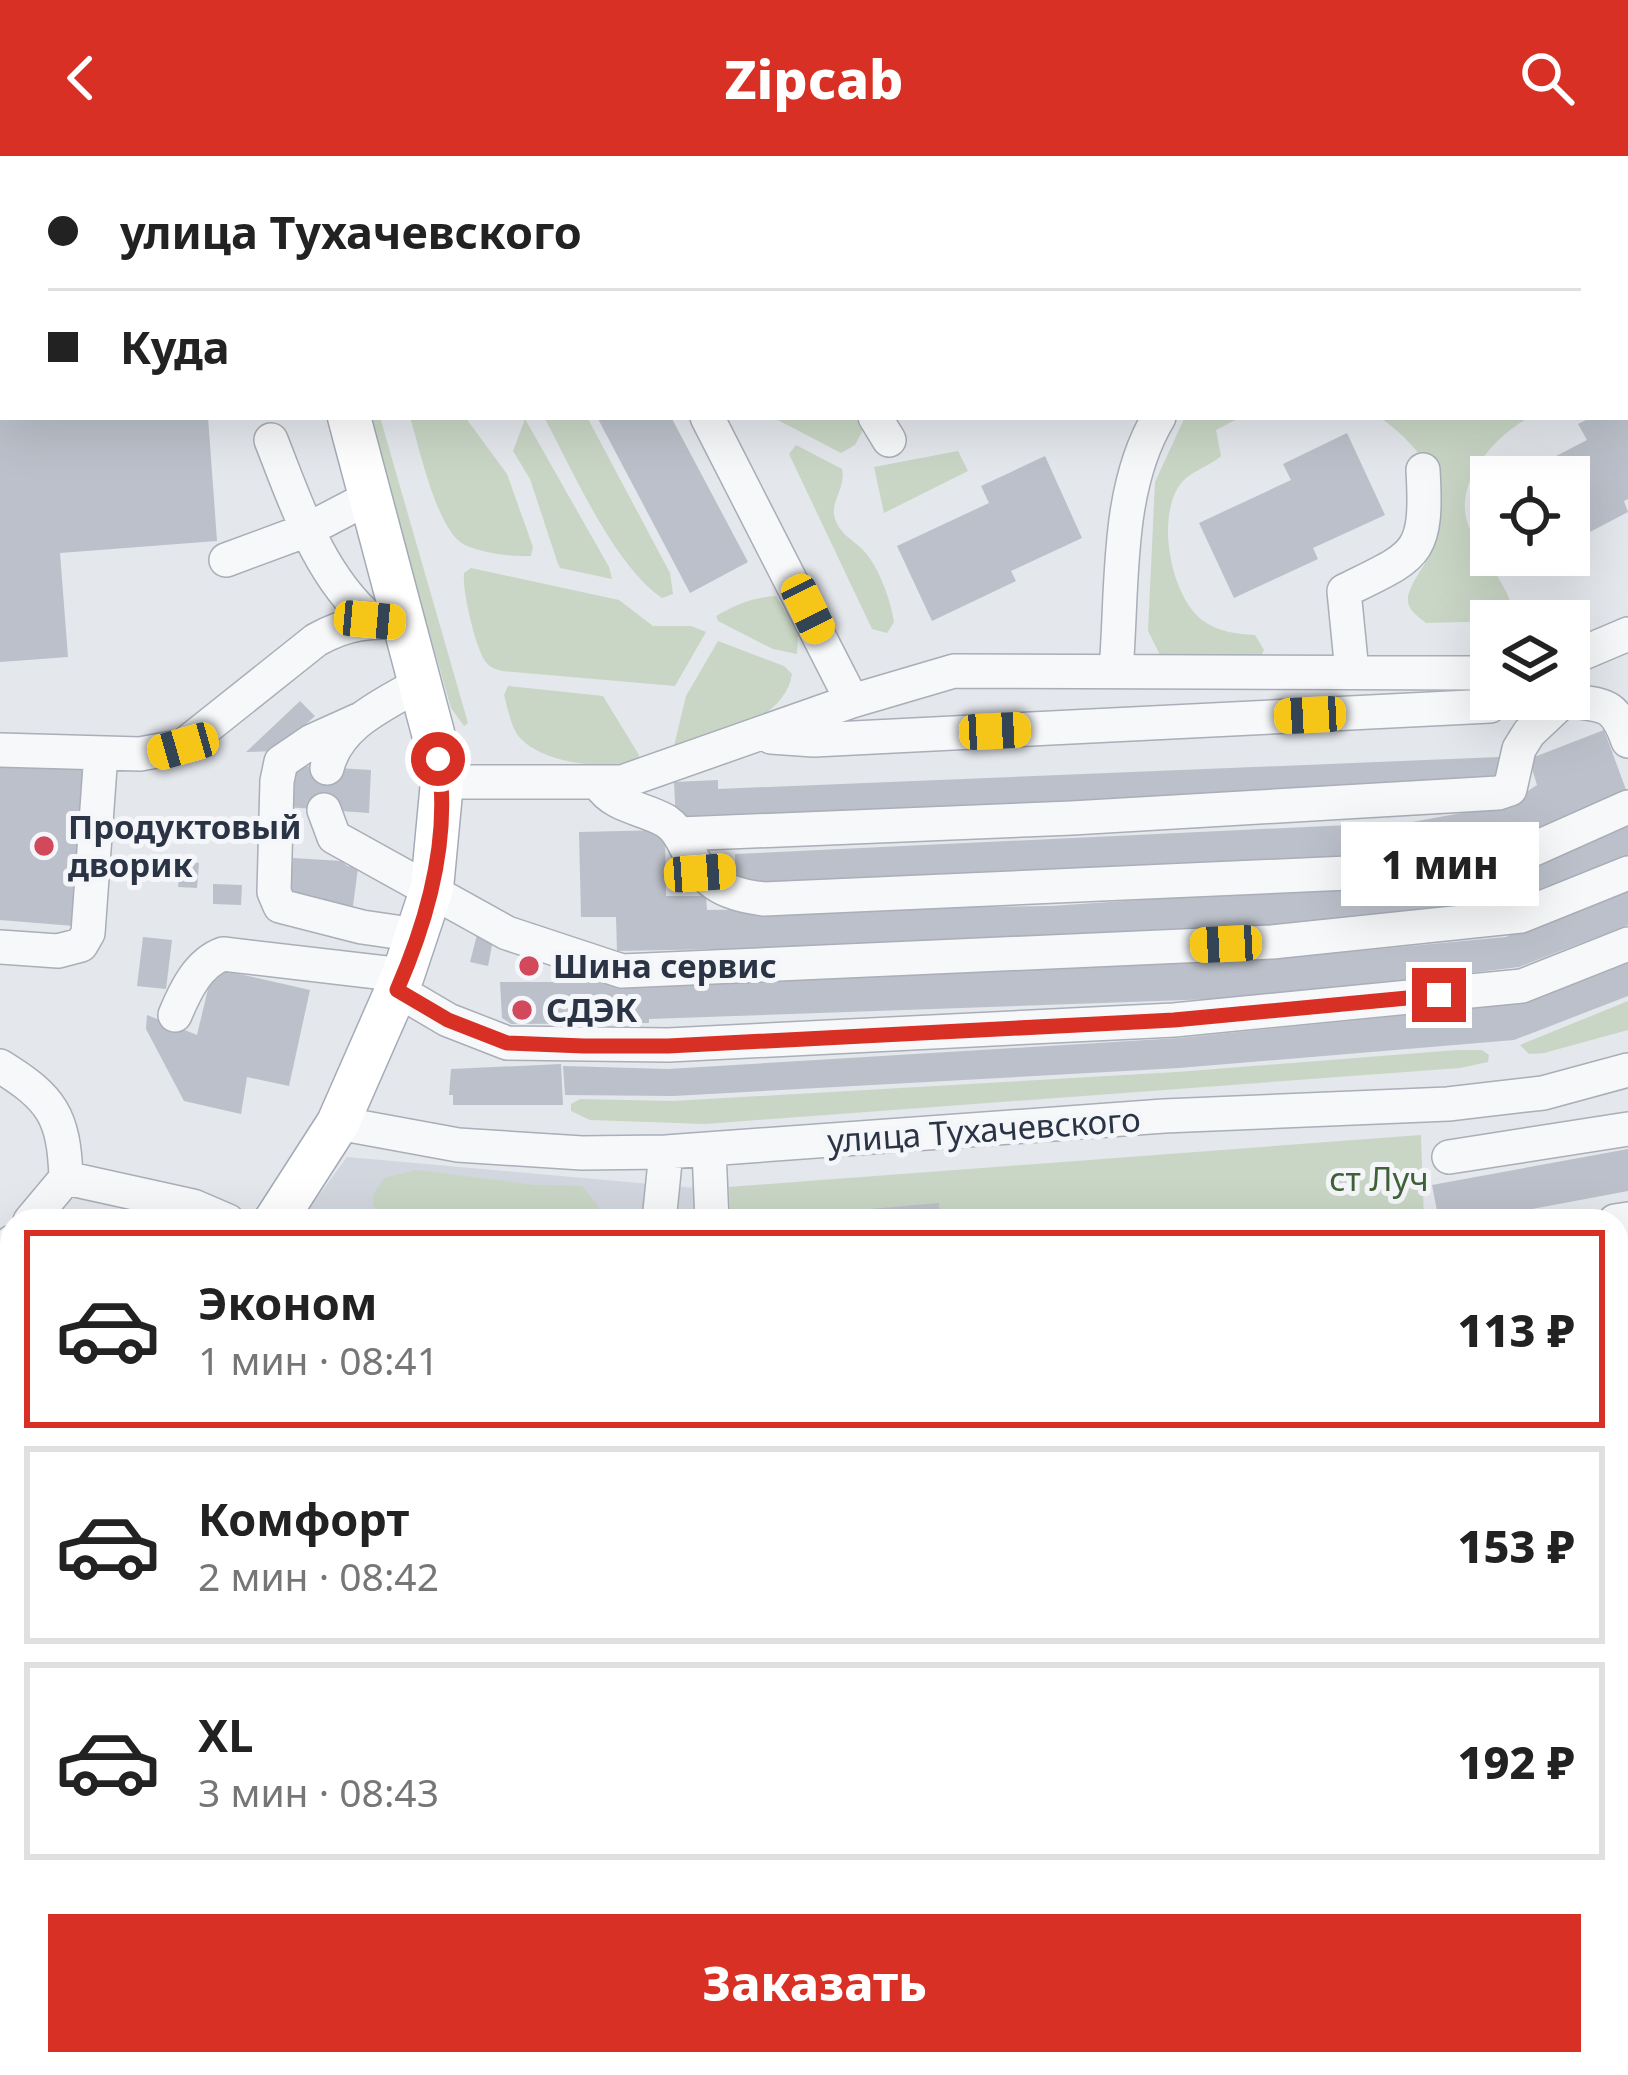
<!DOCTYPE html>
<html lang="ru">
<meta charset="utf-8">
<style>
:root{--surface:#fff;--page:#f6f6f6;--text:#222;--muted:#767676;--line:#e0e0e0;--accent:#d93025}
body{margin:0;font-family:"Noto Sans",sans-serif;background:var(--page);color:var(--text);height:100vh;display:flex;flex-direction:column;font-size:45px;white-space:nowrap}
*{box-sizing:border-box;margin:0}
p{font-size:39px;color:var(--muted)}
.icon{flex:none;width:66px;height:66px;fill:none;stroke:currentColor;stroke-width:2;stroke-linecap:round;stroke-linejoin:round}
.map{position:relative;flex:1;overflow:hidden}
.drawer{position:absolute;left:0px;top:1053px;width:1629px;height:867px;display:flex;flex-direction:column;background:var(--surface);border-radius:36px 36px 0 0;box-shadow:0 12px 48px #0002}
.drawer>*{flex:none}
.top-card{position:absolute;left:0px;top:0px;width:1629px;height:264px;box-shadow:0 12px 48px #0002;display:grid;align-content:center;height:264px;padding:0 48px;background:var(--surface)}
.buttons{position:absolute;left:1470px;top:300px;display:grid;gap:24px}
.buttons a{display:grid;place-items:center;width:120px;height:120px;border-radius:0px;background:var(--surface);box-shadow:0 12px 48px #0002;font-size:60px}
.end{position:absolute;width:54px;height:54px;margin:-27px;border:15px solid #d93025;background:#fff;box-shadow:0 0 0 6px #fff}
.from{border-radius:50%}
.bubble{position:absolute;height:84px;border-radius:0px;background:var(--surface);box-shadow:0 12px 48px #0002;font-size:39px;font-weight:800;line-height:84px;text-align:center}
.car{position:absolute;width:36px;height:72px;margin:-36px -18px;border-radius:15px;box-shadow:0 0 9px 3px #0007;background:linear-gradient(#f5c518 24%,#345 0 40%,#f5c518 0 76%,#345 0 86%,#f5c518 0)}
.top-card b{display:flex;align-items:center;gap:42px;height:114px;font-size:45px}
.top-card b+b{border-top:3px solid var(--line)}
.top-card i{width:30px;height:30px;background:var(--text)}
ul{padding:21px 0 0;list-style:none}
li{display:flex;align-items:center;gap:36px;height:198px;margin:0 24px 18px;padding:0 24px;border:6px solid var(--line);border-radius:0px}
li div{flex:1}
li b{display:block;font-size:45px}
li em{font-style:normal;font-weight:800}
li.on{border-color:var(--accent)}
li>.icon{width:108px;height:108px;stroke-width:1.5}
.action{display:flex;gap:24px;margin-top:auto;padding:24px 48px}
.action a{flex:1;height:138px;border-radius:0px;background:var(--accent);color:#fff;font-size:48px;font-weight:800;line-height:138px;text-align:center}
header{display:flex;justify-content:space-between;align-items:center;height:156px;padding:0 48px;background:var(--accent);color:#fff;font-size:54px;font-weight:800}
.map>svg:first-child{display:block}
.built{fill:#d2d6de}
.green{fill:#c9d6c5}
.building{fill:#bbc0ca}
.lines{fill:none;stroke-linecap:round;stroke-linejoin:round}
.minor-casing{stroke:#a9aeb7;stroke-width:36}
.major-casing{stroke:#a3abb8;stroke-width:45}
.minor{stroke:#f7f8fa;stroke-width:33}
.major{stroke:#fff;stroke-width:42}
.route{stroke:#d93025;stroke-width:15}
.poi-dot{fill:#d1495b;stroke:#f4f6f9;stroke-width:4.5}
.labels{text-anchor:middle;stroke-width:10;stroke-linejoin:round;paint-order:stroke}
.poi-label{font-size:33px;font-weight:bold;fill:#2b3445;stroke:#f4f6f9;text-anchor:start}
.street-label{font-size:33px;fill:#2b3445;stroke:#f4f6f9}
.park-label{font-size:33px;fill:#3f6138;stroke:#f4f6f9}
</style>
<header><svg class="icon" aria-label="back" viewBox="0 0 24 24"><path d="M15 5l-7 7 7 7"/></svg>Zipcab<svg class="icon" aria-label="search" viewBox="0 0 24 24"><circle cx="10" cy="10" r="6"/><path d="M15 15l6 6"/></svg></header>
<div class="map">
<svg width="1628" height="1919" viewBox="0 0 1628 1919">
<rect width="100%" height="100%" fill="#e4e7ec"/>
<path class="built" d="M347,1001L706,1033L707,1065H300Z
M12,1419V1908H653L652,1919H0V1435Z"/>
<path class="green" d="M367,261H380L468,567L464,570L451,552Z
M410,261H465L507,318L533,391L531,400C512,401 482,397 465,389C437,376 419,290 410,261Z
M544,261H587L670,417L673,438L662,442C614,410 572,313 544,261Z
M772,261H856L864,272L855,289L841,297Z
M1185,261H1241L1216,274L1221,300C1210,310 1193,314 1182,326C1155,358 1170,439 1202,464C1218,476 1237,478 1255,479L1264,494L1259,504L1160,499L1148,475L1155,326Z
M1379,261H1530C1495,279 1451,328 1469,371C1480,397 1501,420 1511,447L1503,465L1426,467C1420,462 1409,455 1408,446C1406,434 1421,415 1427,404C1458,346 1429,295 1379,261Z
M525,263L609,411L612,423L560,412L558,408L530,323L513,295Z
M796,289L842,313C846,330 832,344 834,359C838,378 853,383 864,395C879,411 891,445 894,466L887,477L872,473L789,298Z
M958,295L968,315L884,357L874,311Z
M471,412L619,444L653,470H691L706,476L675,530L502,515C495,513 490,512 485,505C475,490 462,434 464,417Z
M776,440L798,476L797,498L773,493L718,465L716,460C735,449 755,441 776,440Z
M718,485L784,510L792,518C785,566 712,582 672,598L686,540Z
M508,530L603,540L639,599L638,603C607,615 546,608 521,583C511,573 508,553 504,539Z
M1628,845V874L1544,897L1529,898L1520,889Z
M1457,894H1482L1489,899L1488,906L1460,912L705,968L590,964L571,955V948L580,943L673,945L1177,916Z
M1421,979L1424,1065H730L729,1031Z
M416,1014L535,1029L582,1030L598,1050L597,1058L583,1065H385L373,1049L374,1038L384,1022Z
M1628,1305V1919H678V1908H1617V1307Z
M509,1908H648V1919H506Z"/>
<path class="building" d="M0,261H208L217,385L60,397L68,501L0,506Z
M597,261H671L748,406L690,437Z
M1592,261H1628V343L1624,345L1628,356L1569,387V321H1516L1587,284L1578,268Z
M1347,277L1385,359L1313,392L1318,403L1234,442L1199,367L1291,324L1283,308Z
M1045,300L1082,382L1011,415L1016,425L932,465L897,390L989,347L981,330Z
M300,545L315,560L276,595L246,596Z
M1604,574L1628,639L1511,690L1417,702L736,734L735,698L1412,666L1506,649L1537,629L1529,603Z
M1499,601L1500,632L676,666L674,626L718,624V633Z
M0,606L86,612L74,770L0,764Z
M288,609L371,614L369,657L286,651Z
M1628,665V702L1515,748L1348,764L1052,787L617,795L616,761H581L579,676L665,674L666,740H706L707,754L1051,750L1345,730Z
M293,702L342,705L347,710L358,712L353,750L287,740Z
M181,705L199,707L197,732L178,731Z
M213,728L242,729L241,749L213,748Z
M1628,730V769L1519,811L1270,841L649,863V867L511,868L502,862L500,826H649L1271,803L1506,781Z
M478,775L494,779L488,810L470,806Z
M143,781L172,784L166,833L137,830Z
M1628,804V840L1514,884L1179,912L673,940L565,939L563,910L668,913L1179,882L1505,849Z
M213,812L310,834L289,930L247,921L241,958L184,945L146,873L147,859L197,879Z
M561,908L563,949H453V939H449L451,913Z
M1628,993V1035L1467,1065H1439L1432,1029Z
M939,1047L940,1065H871L870,1053Z
M1628,1105V1149L1617,1151V1107Z
M1628,1225V1274L1617,1277V1227Z
M12,1583V1662L0,1683V1603Z
M369,1908H457L452,1919H393Z
M1326,1908H1362L1365,1919H1329Z"/>
<g class="lines">
<g class="minor-casing">
<path id="minor" d="M568,0L569,3
M716,0L718,3
M837,0L840,3
M1001,0L1007,3
M1597,0L1599,3
M941,3L943,0
M1369,3V0
M1626,52L1628,56
M1626,131L1628,130
M707,261L852,545
M875,261L889,284
M271,284C296,347 318,418 371,464
M226,404L307,374L372,340
M1569,503L1628,478
M1116,514C1123,432 1115,334 1159,261
M1352,516L1344,435C1417,399 1428,400 1423,314
M1566,544C1604,550 1614,545 1628,585
M363,562L312,585L281,606L277,625L274,736L280,750L362,771L417,779
M771,581L814,584L1490,550
M0,594L140,598L183,590L316,484C346,467 371,464 405,467
M327,612C338,567 384,549 421,527
M442,626H622L852,545L954,515L1491,517
M600,629C614,651 644,652 666,665C675,671 679,678 684,687C703,726 722,738 764,743L1415,714L1516,701L1628,651
M324,654L334,681L507,777L622,815L1272,786L1521,760L1628,717
M680,678L1072,662L1498,637L1510,633L1519,593L1529,577L1565,543
M0,791L58,795L81,789L88,777L101,597
M397,834L448,864L507,887L668,889L1174,864L1522,830L1628,788
M175,859C185,835 198,807 223,798L403,819
M0,910C52,942 64,960 66,1022L193,1050L228,1065
M338,967L458,989L582,997L666,996L1164,960L1448,948L1543,937L1628,914
M709,994L712,1065
M1449,1001L1628,973
M30,1065L66,1022
M659,1065L666,996
M1615,1065L1628,1063
M0,1101L12,1086
M1617,1174H1628
M0,1729L12,1707
M1617,1801L1620,1842L1617,1845
M46,1908L47,1919
M663,1919L664,1908
M1204,1919L1211,1908"/>
</g>
<g class="major-casing">
<path id="major" d="M270,0L271,3
M275,1065L338,967L403,819L432,732L442,626L433,577L349,261
M0,1361L12,1346
M0,1418L12,1403"/>
</g>
<use href="#minor" class="minor"/>
<use href="#major" class="major"/>
</g>
<g class="lines">
<path class="route" d="M438,603C451,680 428,763 397,834L448,864L507,887L584,890H668L1174,864L1439,839"/>
</g>
<g class="poi-dot">
<circle cx="44" cy="690" r="12"/>
<circle cx="529" cy="810" r="12"/>
<circle cx="522" cy="854" r="12"/>
</g>
<g class="labels">
<g class="poi-label">
<text x="68" y="683">Продуктовый<tspan x="68" dy="38">дворик</tspan></text>
<text x="553" y="822">Шина сервис</text>
<text x="546" y="866">СДЭК</text>
</g>
<g class="street-label">
<text transform="translate(984 974) rotate(-4)" y="12">улица Тухачевского</text>
</g>
<g class="park-label">
<text x="1379" y="1035">ст Луч</text>
</g>
</g>
</svg>
<div class="buttons">
<a><svg class="icon" aria-label="locate" viewBox="0 0 24 24"><circle cx="12" cy="12" r="6"/><path d="M12 2v4M12 18v4M2 12h4M18 12h4"/></svg></a>
<a><svg class="icon" aria-label="layers" viewBox="0 0 24 24"><path d="M12 4l9 5-9 5-9-5zM3 14l9 5 9-5"/></svg></a>
</div>
<i class="end from" style="left:438px;top:603px"></i>
<i class="end" style="left:1439px;top:839px"></i>
<div class="bubble" style="left:1341px;top:666px;width:198px">1 мин</div>
<i class="car" style="left:808px;top:453px;rotate:154deg"></i>
<i class="car" style="left:370px;top:464px;rotate:95deg"></i>
<i class="car" style="left:1310px;top:559px;rotate:267deg"></i>
<i class="car" style="left:995px;top:575px;rotate:87deg"></i>
<i class="car" style="left:183px;top:590px;rotate:254deg"></i>
<i class="car" style="left:700px;top:717px;rotate:86deg"></i>
<i class="car" style="left:1226px;top:788px;rotate:267deg"></i>
<div class="top-card">
<b><i class="from"></i>улица Тухачевского</b>
<b><i></i>Куда</b>
</div>
<section class="drawer">
<ul>
<li class="on"><svg class="icon" aria-label="car" viewBox="0 0 24 24"><path d="M5 17H2v-5l4-1 3-4h7l3 4 3 1v5h-3M9 17h6M6 11h13"/><circle cx="7" cy="17" r="2"/><circle cx="17" cy="17" r="2"/></svg><div><b>Эконом</b><p>1 мин · 08:41</p></div><em>113 ₽</em></li>
<li><svg class="icon" aria-label="car" viewBox="0 0 24 24"><path d="M5 17H2v-5l4-1 3-4h7l3 4 3 1v5h-3M9 17h6M6 11h13"/><circle cx="7" cy="17" r="2"/><circle cx="17" cy="17" r="2"/></svg><div><b>Комфорт</b><p>2 мин · 08:42</p></div><em>153 ₽</em></li>
<li><svg class="icon" aria-label="car" viewBox="0 0 24 24"><path d="M5 17H2v-5l4-1 3-4h7l3 4 3 1v5h-3M9 17h6M6 11h13"/><circle cx="7" cy="17" r="2"/><circle cx="17" cy="17" r="2"/></svg><div><b>XL</b><p>3 мин · 08:43</p></div><em>192 ₽</em></li>
</ul>
<div class="action"><a>Заказать</a></div>
</section>
</div>
